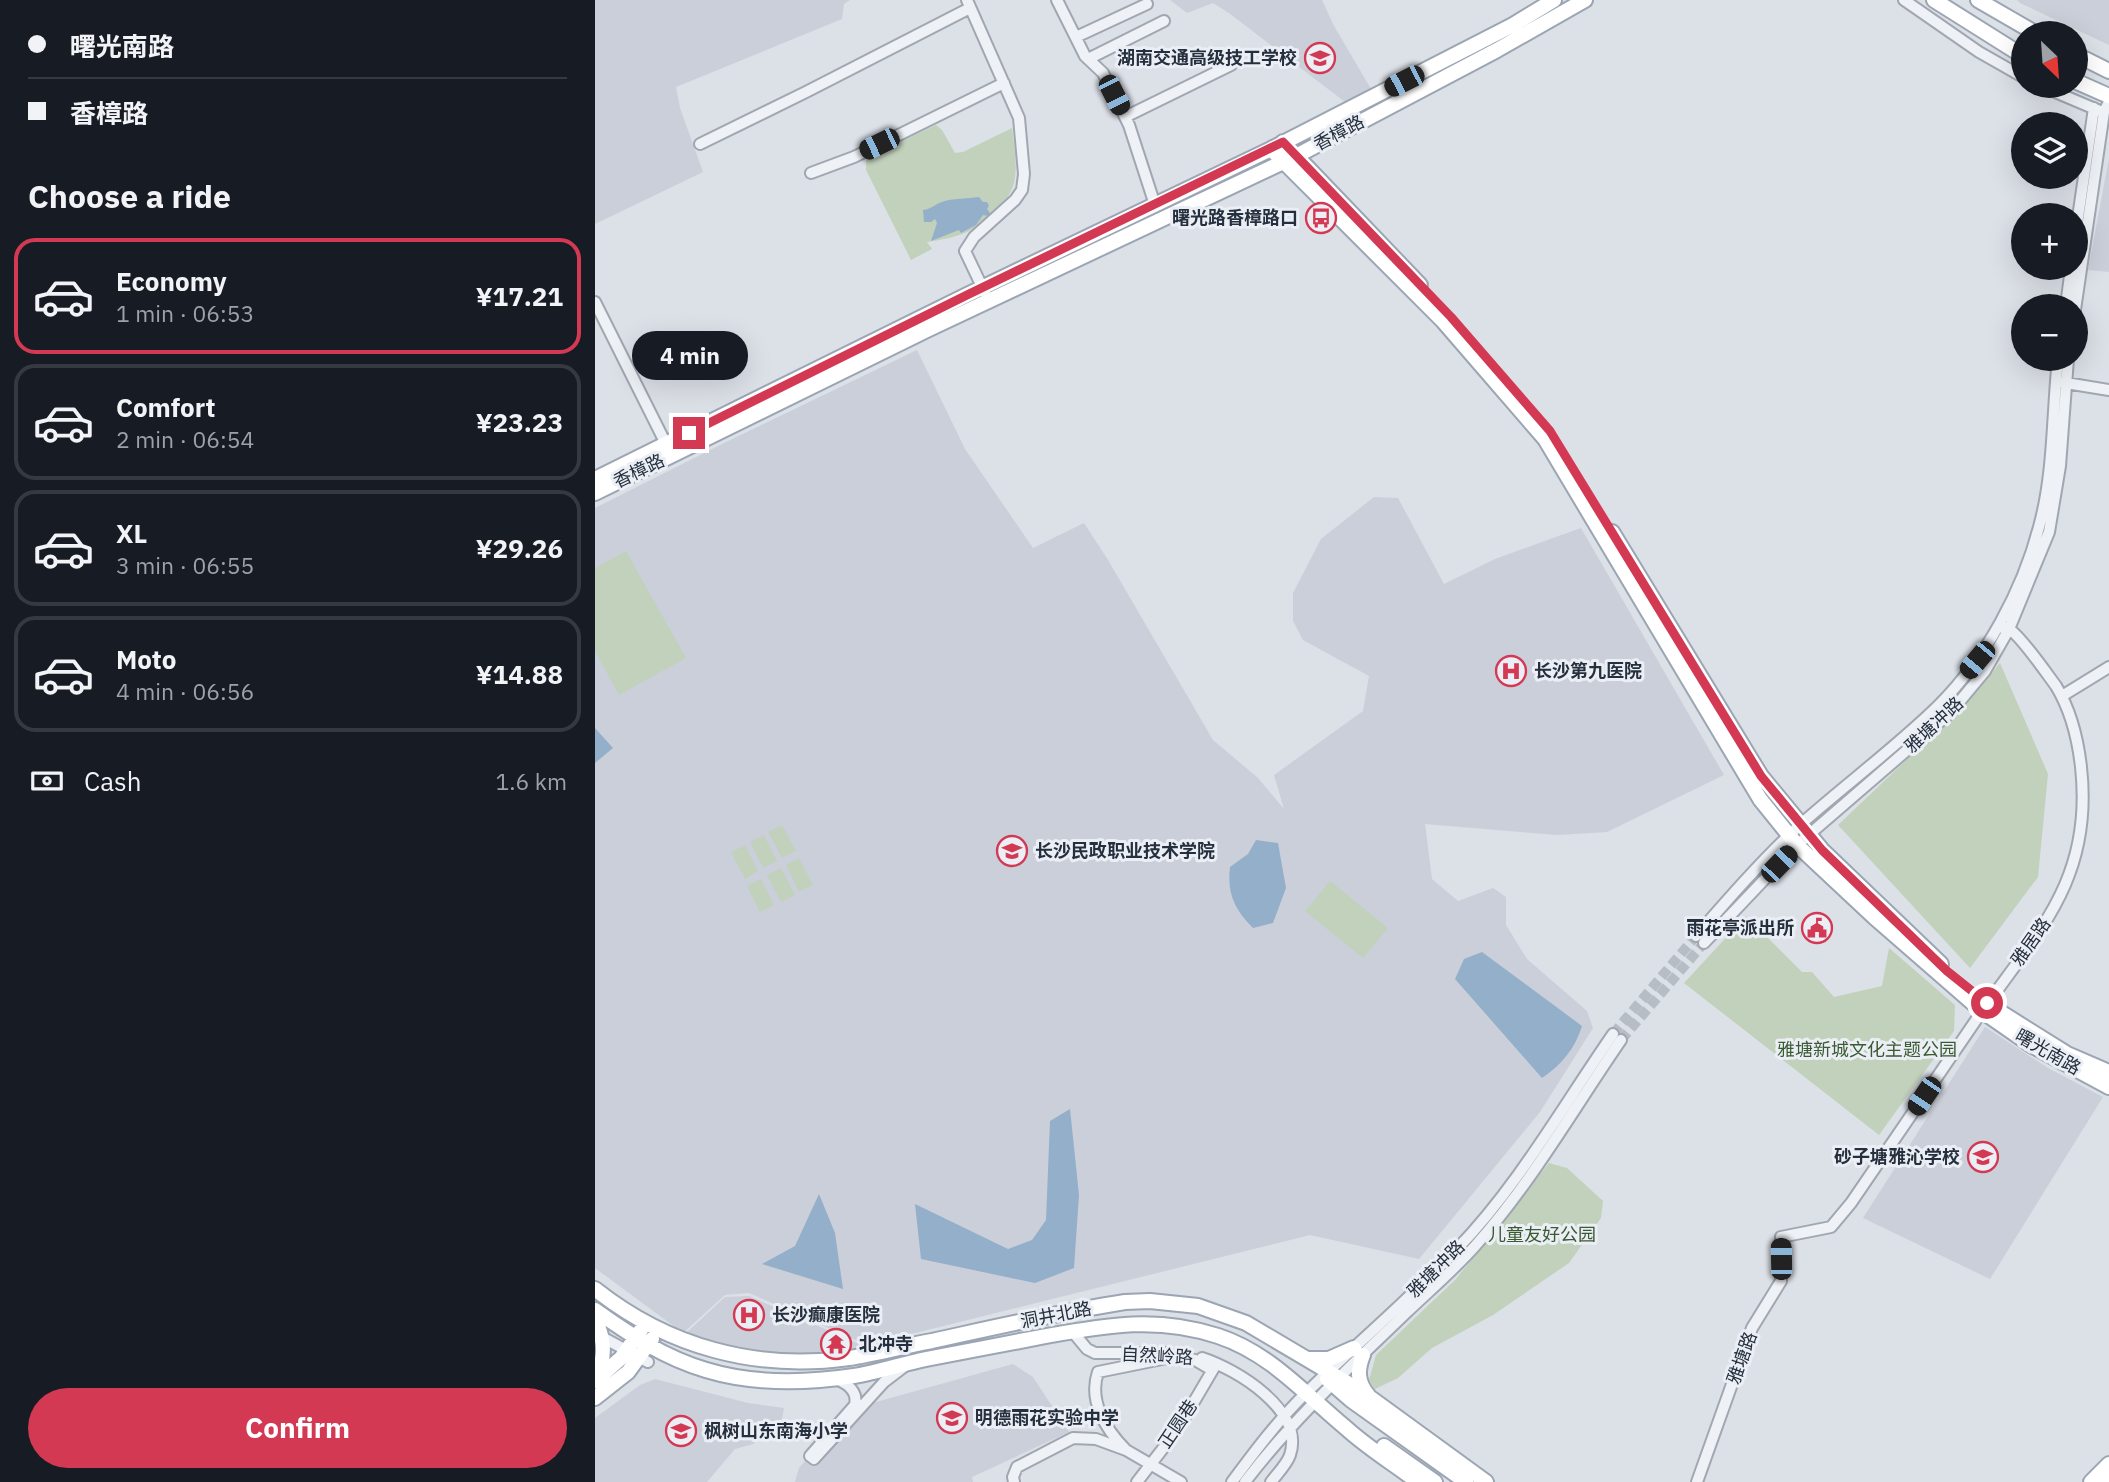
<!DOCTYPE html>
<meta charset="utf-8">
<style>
:root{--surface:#171b24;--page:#20242c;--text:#f1f3f6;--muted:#9ea1a6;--line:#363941;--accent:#d43954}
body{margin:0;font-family:"IBM Plex Sans","Noto Sans SC",sans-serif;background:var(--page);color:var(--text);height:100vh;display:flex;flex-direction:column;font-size:26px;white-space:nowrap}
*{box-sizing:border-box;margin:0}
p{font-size:23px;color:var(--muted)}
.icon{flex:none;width:38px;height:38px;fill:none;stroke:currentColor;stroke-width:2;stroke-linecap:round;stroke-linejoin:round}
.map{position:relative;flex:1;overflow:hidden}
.sheet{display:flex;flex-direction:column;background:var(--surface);width:595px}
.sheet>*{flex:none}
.top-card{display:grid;align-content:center;height:154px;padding:0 28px;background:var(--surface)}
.needle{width:46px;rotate:155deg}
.fabs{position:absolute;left:1416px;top:21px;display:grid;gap:14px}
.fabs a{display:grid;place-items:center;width:77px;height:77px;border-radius:50%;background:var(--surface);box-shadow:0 7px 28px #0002;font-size:35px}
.end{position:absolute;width:32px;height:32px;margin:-16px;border:9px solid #d43954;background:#fff;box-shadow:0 0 0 4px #fff}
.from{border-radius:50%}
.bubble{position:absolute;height:49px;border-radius:24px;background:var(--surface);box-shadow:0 7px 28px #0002;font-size:23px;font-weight:700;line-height:49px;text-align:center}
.car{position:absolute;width:21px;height:42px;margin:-21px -10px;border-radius:9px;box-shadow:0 0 5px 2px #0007;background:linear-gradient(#222 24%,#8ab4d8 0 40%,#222 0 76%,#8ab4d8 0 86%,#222 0)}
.top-card b{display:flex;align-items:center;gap:24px;height:66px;font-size:26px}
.top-card b+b{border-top:2px solid var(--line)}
.top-card i{width:18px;height:18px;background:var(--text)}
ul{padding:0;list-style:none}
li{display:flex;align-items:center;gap:21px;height:116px;margin:0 14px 10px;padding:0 14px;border:4px solid var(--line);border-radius:21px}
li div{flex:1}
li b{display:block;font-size:26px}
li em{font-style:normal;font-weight:700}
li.on{border-color:var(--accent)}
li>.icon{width:63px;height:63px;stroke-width:1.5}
h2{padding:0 28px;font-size:32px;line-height:84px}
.pay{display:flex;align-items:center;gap:18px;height:77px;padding:0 28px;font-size:26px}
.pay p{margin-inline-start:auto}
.button{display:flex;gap:14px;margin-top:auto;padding:14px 28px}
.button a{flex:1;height:80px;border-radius:42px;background:var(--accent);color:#fff;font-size:28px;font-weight:700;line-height:80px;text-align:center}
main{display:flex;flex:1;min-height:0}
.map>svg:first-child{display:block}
.built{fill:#cacfd9}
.green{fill:#c2d1bc}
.water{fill:#94afc9}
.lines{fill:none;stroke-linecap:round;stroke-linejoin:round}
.minor-tunnel{stroke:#b7bdc5;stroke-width:10;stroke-dasharray:10 5;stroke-linecap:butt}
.minor-casing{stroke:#a1a7b1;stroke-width:14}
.major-casing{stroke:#9ba5b3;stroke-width:18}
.highway-casing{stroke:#838e9e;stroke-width:19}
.minor{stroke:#eef1f5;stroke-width:10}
.major{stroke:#fff;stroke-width:14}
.highway{stroke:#fff;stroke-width:16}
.route{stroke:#d43954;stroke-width:9}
.labels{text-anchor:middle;stroke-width:6;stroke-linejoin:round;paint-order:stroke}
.poi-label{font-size:18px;font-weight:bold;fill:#252f3d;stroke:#ebeff5;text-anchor:start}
.street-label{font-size:18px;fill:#252f3d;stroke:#ebeff5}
.park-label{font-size:18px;fill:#3a5a32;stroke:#ebeff5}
</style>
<main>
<section class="sheet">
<div class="top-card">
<b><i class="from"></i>曙光南路</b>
<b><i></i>香樟路</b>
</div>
<h2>Choose a ride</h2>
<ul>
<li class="on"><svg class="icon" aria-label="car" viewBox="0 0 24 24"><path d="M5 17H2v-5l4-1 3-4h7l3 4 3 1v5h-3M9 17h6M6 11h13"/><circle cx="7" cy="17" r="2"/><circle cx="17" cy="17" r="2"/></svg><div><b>Economy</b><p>1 min · 06:53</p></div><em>¥17.21</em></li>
<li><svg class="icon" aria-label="car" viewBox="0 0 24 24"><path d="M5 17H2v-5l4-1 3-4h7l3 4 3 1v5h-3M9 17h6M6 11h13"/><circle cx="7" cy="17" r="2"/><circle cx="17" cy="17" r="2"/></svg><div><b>Comfort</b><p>2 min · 06:54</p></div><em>¥23.23</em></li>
<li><svg class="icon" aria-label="car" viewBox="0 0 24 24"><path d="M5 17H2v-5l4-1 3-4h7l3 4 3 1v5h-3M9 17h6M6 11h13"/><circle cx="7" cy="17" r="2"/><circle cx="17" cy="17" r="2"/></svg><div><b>XL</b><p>3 min · 06:55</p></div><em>¥29.26</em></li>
<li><svg class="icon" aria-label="car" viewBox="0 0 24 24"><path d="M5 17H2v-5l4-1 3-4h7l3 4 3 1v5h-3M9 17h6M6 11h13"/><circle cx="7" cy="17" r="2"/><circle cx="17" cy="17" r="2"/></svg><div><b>Moto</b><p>4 min · 06:56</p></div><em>¥14.88</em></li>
</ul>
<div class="pay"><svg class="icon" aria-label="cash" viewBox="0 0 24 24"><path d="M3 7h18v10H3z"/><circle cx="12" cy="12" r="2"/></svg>Cash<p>1.6 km</p></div>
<div class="button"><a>Confirm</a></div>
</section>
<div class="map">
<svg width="1514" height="1482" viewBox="0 0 1514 1482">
<rect width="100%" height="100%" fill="#dce0e7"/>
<path class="built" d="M0,0H255L249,4L247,19L81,87L85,108L108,172L0,224Z
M575,0H727L739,26L776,89L750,102L634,13L618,3L592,13Z
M1422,0H1514V45L1425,3Z
M1514,158V272L1493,270Z
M322,350L370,449L438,548L489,523L513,560L618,740L663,778L689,809L679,775L768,711L774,676L708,640L698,621V593L726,539L779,497L803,498L849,584L900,559L986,528L1129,775L1012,832L962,835L830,824L837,879L863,901L898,888L911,897V925L932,959L992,1011L998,1028L945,1112L824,1259L715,1235L272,1345L154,1293L130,1295L88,1333L0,1268V508L131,442Z
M1390,1027L1453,1068L1508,1097L1395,1279L1268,1218Z
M154,1296L269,1346L218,1357L162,1352L120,1344L90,1334L130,1297Z
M418,1364L438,1377L474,1432L377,1477L378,1482H200L204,1468L256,1409Z
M60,1379L153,1403L189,1408L187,1419L158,1444L140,1449L112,1482H0V1418L45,1385Z"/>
<path class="green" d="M341,125L347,130L360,153L368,152L417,128C419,145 423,166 419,183C413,206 385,229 364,235C354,239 342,240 332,242L337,249L316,260L271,170V161L280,154Z
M31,551L91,658L24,695L0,651V568Z
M1405,663L1453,774L1443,877L1375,968L1243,825L1369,705Z
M187,825L201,851L187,858L173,832Z
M169,835L182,861L168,868L155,842Z
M150,845L163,871L150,879L136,852Z
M204,858L218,885L204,892L191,865Z
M186,868L200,895L186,902L172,875Z
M166,879L179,905L165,912L152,886Z
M735,881L793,928L768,958L710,911Z
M1151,916L1207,972H1217L1239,997L1287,986L1294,948L1360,1005L1359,1031L1284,1135L1089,983Z
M954,1163L972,1168L1008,1201L1006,1218L974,1263L898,1315L837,1348L803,1378L780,1389L774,1380L781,1355L860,1280Z"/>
<path class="water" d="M384,197L388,202H392L394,206L392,209L395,213L393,216L388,215L381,225L366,233L364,230L336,241L342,223L340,219L336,222H329L328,210C337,209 341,203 350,201C361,198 371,199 384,197Z
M0,728L18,748L0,763Z
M661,840L683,843L691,888L678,923L658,928C639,909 632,893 635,867L653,854Z
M887,952L987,1026C980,1049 966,1065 947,1078L860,979L869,959Z
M475,1109L484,1195L479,1268L440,1283L326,1259L320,1204L413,1249L437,1240L451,1220L455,1121Z
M224,1194L240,1233L248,1289L167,1264L200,1246Z"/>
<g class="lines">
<path class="minor-tunnel" d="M1018,1034L1101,936
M1026,1040L1109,943"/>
<g class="minor-casing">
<path id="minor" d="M372,0L424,118L429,174L427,190L420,200L379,237L370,251L390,293
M462,0L490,56L508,73L534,125L560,205
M1309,0L1384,52L1428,77
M481,37L552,4
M493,59L569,21
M1446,86L1505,111
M530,117L636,65
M105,144L211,92L375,8
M216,173L259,157L409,83
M1480,238L1499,108
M0,302L71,444
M1471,306L1476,268
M1480,310L1509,112L1514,102
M1465,382L1514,390
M1467,696L1514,667
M1101,936C1134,898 1169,858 1206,824C1251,784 1300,748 1343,706C1391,658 1427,592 1444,527C1459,473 1457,415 1463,359
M1109,943L1202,845L1355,713L1390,671L1414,629L1454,532L1465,466L1473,359
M477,1331L492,1349L500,1353H573
M5,1336L53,1362
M607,1358C641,1369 710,1410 695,1455C692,1464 682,1474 676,1482
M241,1379C253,1384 263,1391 260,1405L215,1456L219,1459L289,1382L310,1366
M531,1450L586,1482
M419,1482L418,1477L422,1467L478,1438L501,1439L531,1450C511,1430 493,1401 503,1372L582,1356L600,1360L617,1370
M542,1482L583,1429L620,1366
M637,1482C660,1451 684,1419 712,1392C761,1344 815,1299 862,1249C923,1186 968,1106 1018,1034
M650,1482C698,1419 756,1366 812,1312C835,1290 860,1269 881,1245C937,1182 979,1108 1026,1040
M1102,1482L1157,1328L1186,1281V1237L1236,1227L1256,1203C1297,1143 1338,1083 1379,1023C1439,935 1499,883 1486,767C1483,740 1475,709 1461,686C1452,674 1426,636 1414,629C1410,627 1407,628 1403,627"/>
</g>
<g class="major-casing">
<path id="major" d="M1339,0L1428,56
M1383,0L1440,33
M1480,54L1514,71
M1480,81L1514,96
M688,142L825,285
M676,149L848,321L950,439L1165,799L1202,845L1279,917L1387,1011L1436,1045L1514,1087
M0,479L372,295L676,149L918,25L959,0
M0,493L334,329L703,155L902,50L990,0
M1017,532L1166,776L1227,850L1346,964
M1405,1012L1472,1054L1514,1072
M0,1289C73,1347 161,1371 254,1358C281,1354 309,1346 337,1341C401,1327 465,1312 530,1302L555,1301L603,1306L651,1323L766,1391L891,1482
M0,1310C35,1335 70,1358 111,1370C157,1384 212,1383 259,1376C283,1372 307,1364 331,1359C371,1351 411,1344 451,1336C512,1325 563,1316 623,1336C675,1353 710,1394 751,1428C773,1448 799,1464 823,1482
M0,1318C9,1339 12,1357 0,1377
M768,1355C762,1370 762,1382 773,1395
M714,1359H734L759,1348
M732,1379L756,1400L871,1482
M0,1381L26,1358L46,1330
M0,1398L33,1372L57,1339
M789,1446L840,1482
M1496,1482L1514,1464"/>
</g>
<g class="highway-casing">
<path id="highway" d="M1509,1482L1514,1477"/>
</g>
<use href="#minor" class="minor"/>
<use href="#major" class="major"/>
<use href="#highway" class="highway"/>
</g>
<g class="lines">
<path class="route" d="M94,433L372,295L688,142L856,317L955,431L1166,776L1227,850L1352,971L1392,1003"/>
</g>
<defs>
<g id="school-ring" transform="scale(1.575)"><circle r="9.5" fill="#ebeff5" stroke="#d43954" stroke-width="1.5"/><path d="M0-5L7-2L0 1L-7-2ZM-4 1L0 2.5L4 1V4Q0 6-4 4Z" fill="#d43954"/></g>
<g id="bus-ring" transform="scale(1.575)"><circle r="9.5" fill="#ebeff5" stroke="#d43954" stroke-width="1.5"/><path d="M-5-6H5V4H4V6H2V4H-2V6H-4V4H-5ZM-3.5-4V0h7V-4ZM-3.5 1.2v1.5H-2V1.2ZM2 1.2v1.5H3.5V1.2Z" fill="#d43954"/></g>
<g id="hospital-ring" transform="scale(1.575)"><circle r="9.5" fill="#ebeff5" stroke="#d43954" stroke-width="1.5"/><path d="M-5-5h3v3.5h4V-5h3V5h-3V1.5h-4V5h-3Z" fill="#d43954"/></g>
<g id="university-ring" transform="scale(1.575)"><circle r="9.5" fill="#ebeff5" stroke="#d43954" stroke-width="1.5"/><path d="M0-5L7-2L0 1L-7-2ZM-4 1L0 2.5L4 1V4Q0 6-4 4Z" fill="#d43954"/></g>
<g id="civic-ring" transform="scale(1.575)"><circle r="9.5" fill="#ebeff5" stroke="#d43954" stroke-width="1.5"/><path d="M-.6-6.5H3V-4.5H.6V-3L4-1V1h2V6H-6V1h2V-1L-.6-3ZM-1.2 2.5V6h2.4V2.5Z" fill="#d43954"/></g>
<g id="temple-ring" transform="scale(1.575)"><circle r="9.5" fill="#ebeff5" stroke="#d43954" stroke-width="1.5"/><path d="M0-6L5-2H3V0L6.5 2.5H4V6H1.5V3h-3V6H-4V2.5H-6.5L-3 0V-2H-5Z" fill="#d43954"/></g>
</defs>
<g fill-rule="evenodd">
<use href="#school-ring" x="725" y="58"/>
<use href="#bus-ring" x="726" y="218"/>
<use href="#hospital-ring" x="916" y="671"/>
<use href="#university-ring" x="417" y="851"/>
<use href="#civic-ring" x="1222" y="928"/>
<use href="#school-ring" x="1388" y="1157"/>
<use href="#hospital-ring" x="154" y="1315"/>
<use href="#temple-ring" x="241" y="1344"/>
<use href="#school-ring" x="357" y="1418"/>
<use href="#school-ring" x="86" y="1431"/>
</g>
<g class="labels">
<g class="poi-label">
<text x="702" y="64" text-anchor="end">湖南交通高级技工学校</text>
<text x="703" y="224" text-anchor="end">曙光路香樟路口</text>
<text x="939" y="677">长沙第九医院</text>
<text x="440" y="857">长沙民政职业技术学院</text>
<text x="1199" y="934" text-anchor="end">雨花亭派出所</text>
<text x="1365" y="1163" text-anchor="end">砂子塘雅沁学校</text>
<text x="177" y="1321">长沙癫康医院</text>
<text x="264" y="1350">北冲寺</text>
<text x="380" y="1424">明德雨花实验中学</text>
<text x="109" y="1437">枫树山东南海小学</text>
</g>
<g class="street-label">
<text transform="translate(744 133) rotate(-28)" y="6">香樟路</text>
<text transform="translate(44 471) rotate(-26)" y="6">香樟路</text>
<text transform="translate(1339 725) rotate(-43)" y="6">雅塘冲路</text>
<text transform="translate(1436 942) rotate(-55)" y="6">雅居路</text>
<text transform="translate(1453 1052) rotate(30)" y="6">曙光南路</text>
<text transform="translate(841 1269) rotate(-45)" y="6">雅塘冲路</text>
<text transform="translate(461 1315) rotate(-11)" y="6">洞井北路</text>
<text transform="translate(562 1356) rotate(3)" y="6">自然岭路</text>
<text transform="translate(1147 1358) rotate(-70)" y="6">雅塘路</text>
<text transform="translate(583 1424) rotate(-56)" y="6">正圆巷</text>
</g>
<g class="park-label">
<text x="1272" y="1056">雅塘新城文化主题公园</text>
<text x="947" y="1241">儿童友好公园</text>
</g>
</g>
</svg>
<div class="fabs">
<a><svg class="needle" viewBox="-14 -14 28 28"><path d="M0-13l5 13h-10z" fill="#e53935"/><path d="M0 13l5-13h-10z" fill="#9ea1a6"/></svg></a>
<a><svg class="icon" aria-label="layers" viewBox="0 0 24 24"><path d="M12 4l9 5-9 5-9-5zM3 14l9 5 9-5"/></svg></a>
<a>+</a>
<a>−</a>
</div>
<i class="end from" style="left:1392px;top:1003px"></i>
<i class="end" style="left:94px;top:433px"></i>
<div class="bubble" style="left:37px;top:331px;width:116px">4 min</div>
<i class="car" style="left:809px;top:81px;rotate:243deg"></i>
<i class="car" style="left:519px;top:95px;rotate:153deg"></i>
<i class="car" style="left:284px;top:144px;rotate:244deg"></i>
<i class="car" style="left:1382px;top:660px;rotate:220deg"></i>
<i class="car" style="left:1184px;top:864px;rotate:44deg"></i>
<i class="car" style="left:1329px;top:1096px;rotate:214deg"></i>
<i class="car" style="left:1186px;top:1259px;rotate:359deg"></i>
</div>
</main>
